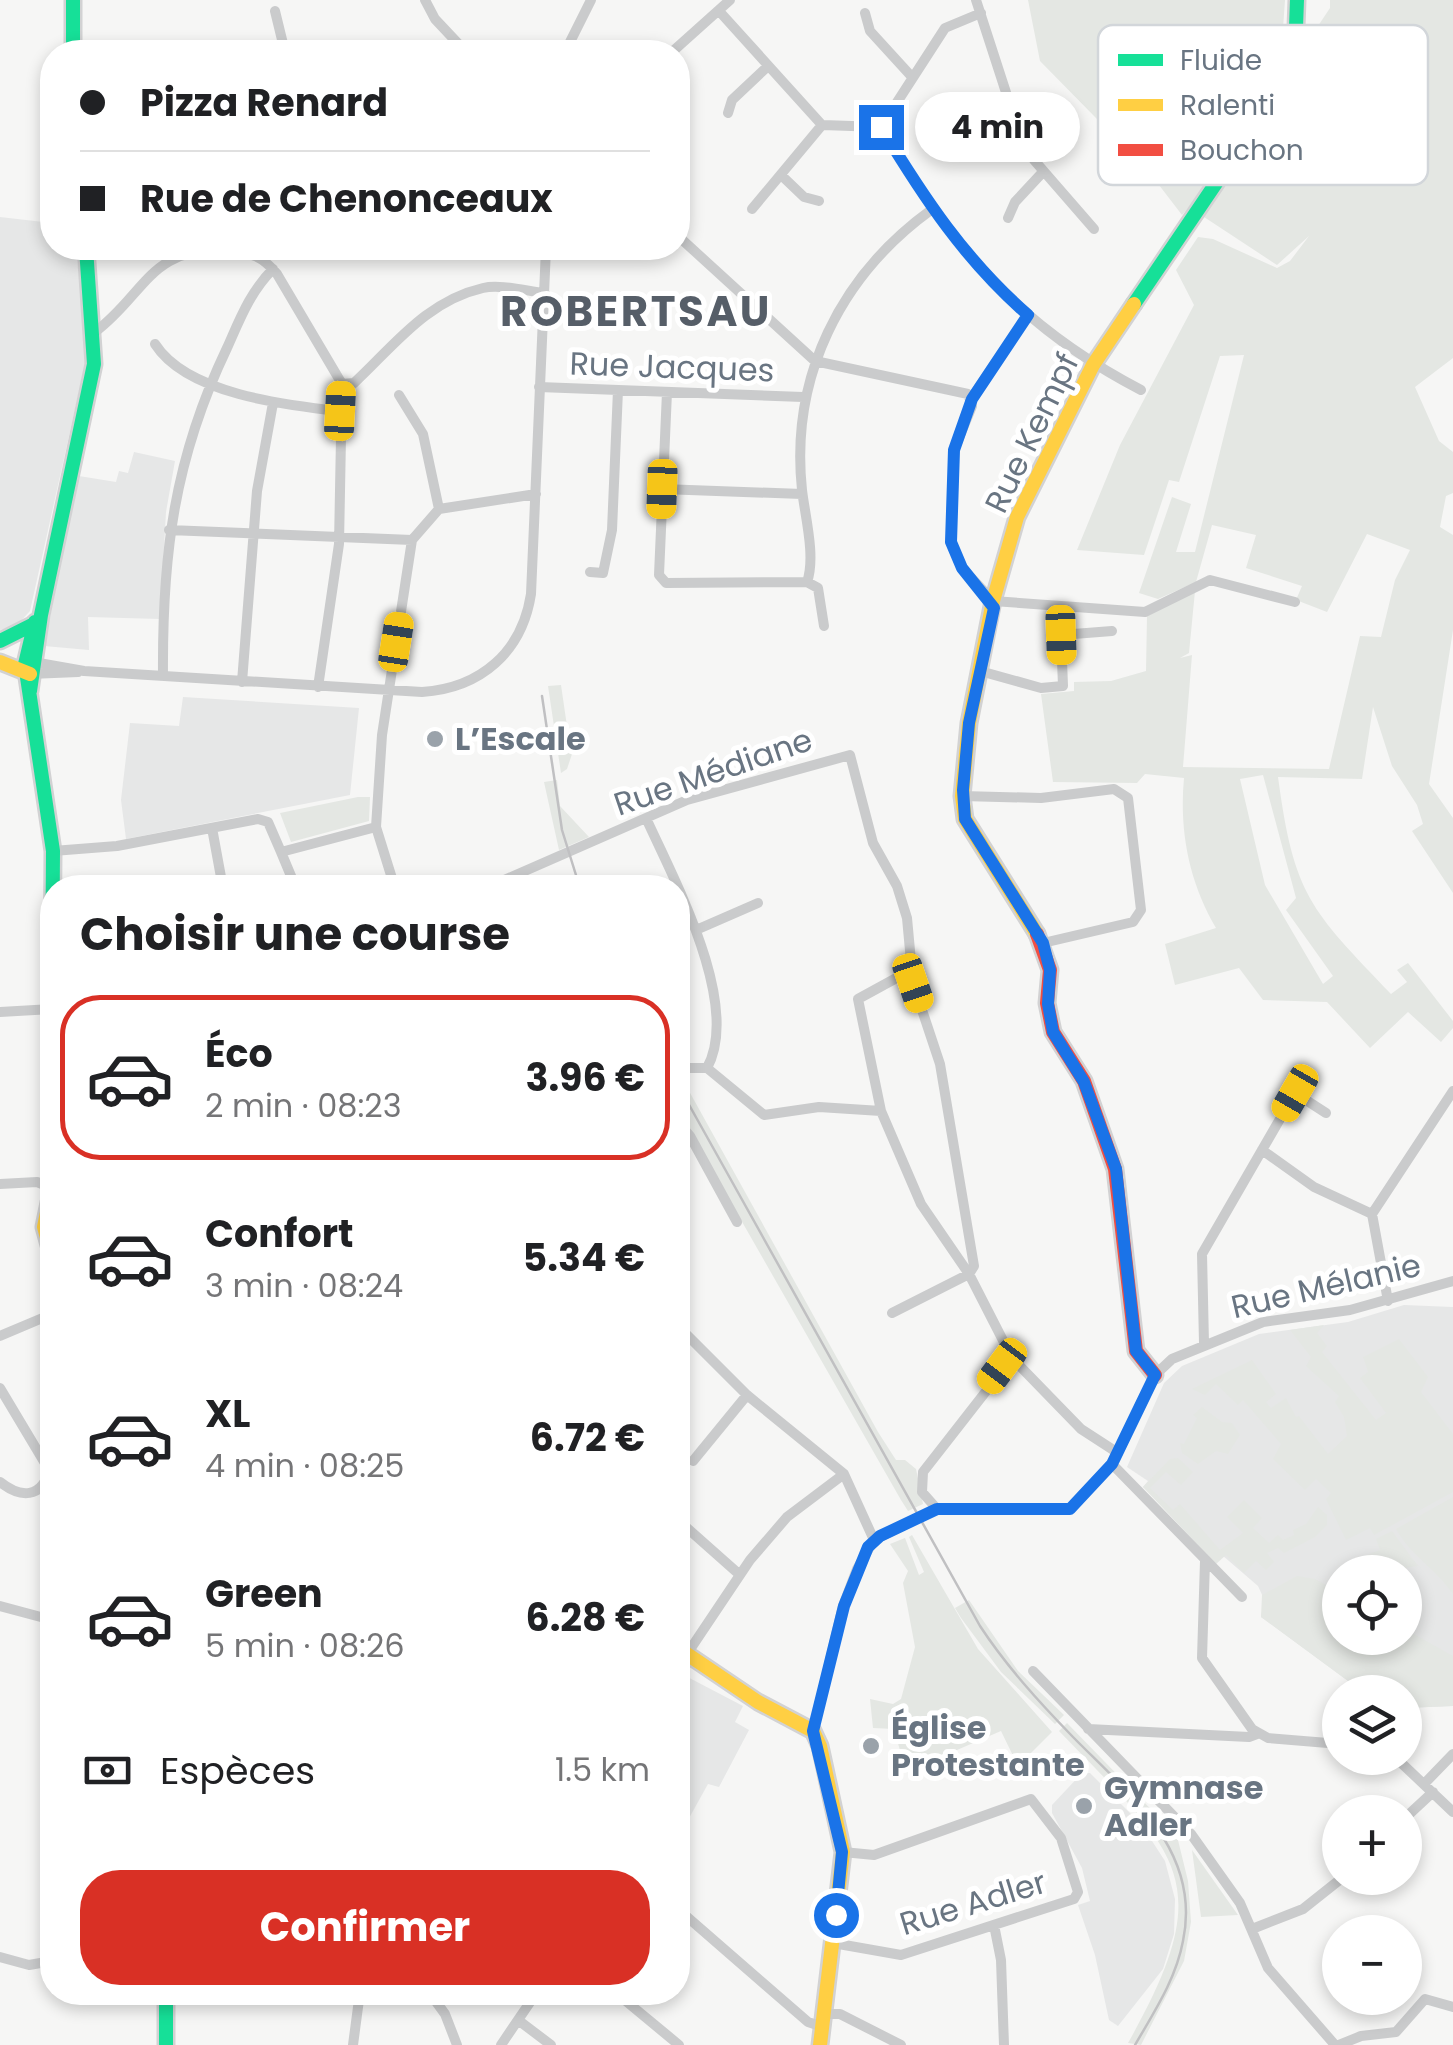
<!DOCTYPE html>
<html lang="fr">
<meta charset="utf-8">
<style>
:root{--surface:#fff;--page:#f2f2f2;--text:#202124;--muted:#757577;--line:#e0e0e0;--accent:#d93025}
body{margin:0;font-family:Poppins,sans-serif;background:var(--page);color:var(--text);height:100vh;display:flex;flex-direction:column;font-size:38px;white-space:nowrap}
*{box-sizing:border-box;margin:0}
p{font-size:32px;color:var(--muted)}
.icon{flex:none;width:55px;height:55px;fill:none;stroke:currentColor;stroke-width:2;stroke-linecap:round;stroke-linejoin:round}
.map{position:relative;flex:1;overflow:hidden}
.sheet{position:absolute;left:40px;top:875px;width:650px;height:1130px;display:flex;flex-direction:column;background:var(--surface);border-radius:40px;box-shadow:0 5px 15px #0003}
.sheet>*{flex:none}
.banner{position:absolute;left:40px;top:40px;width:650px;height:220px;border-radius:40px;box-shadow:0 5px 15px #0003;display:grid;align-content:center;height:220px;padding:0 40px;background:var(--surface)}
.tools{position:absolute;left:1322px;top:1555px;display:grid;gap:20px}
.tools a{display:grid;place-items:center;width:100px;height:100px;border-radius:50%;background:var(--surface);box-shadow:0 5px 15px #0003;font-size:50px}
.end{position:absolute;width:45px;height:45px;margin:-22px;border:12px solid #1a73e8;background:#fff;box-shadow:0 0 0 5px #fff}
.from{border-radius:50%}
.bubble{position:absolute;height:70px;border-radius:35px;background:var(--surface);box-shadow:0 5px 15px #0003;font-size:32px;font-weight:700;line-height:70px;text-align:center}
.car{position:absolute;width:30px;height:60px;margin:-30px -15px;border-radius:12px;box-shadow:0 0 8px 2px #0007;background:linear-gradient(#f5c518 24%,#345 0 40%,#f5c518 0 76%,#345 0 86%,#f5c518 0)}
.banner b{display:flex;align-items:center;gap:35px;height:95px;font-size:38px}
.banner b+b{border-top:2px solid var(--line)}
.banner i{width:25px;height:25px;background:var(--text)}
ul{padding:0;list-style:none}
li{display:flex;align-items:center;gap:30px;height:165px;margin:0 20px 15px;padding:0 20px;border:5px solid transparent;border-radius:40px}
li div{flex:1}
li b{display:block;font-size:38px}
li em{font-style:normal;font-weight:700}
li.current{border-color:var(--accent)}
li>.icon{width:90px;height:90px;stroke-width:1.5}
h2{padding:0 40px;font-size:45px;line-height:120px}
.pay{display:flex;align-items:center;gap:25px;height:110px;padding:0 40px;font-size:38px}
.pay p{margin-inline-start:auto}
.cta{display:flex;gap:20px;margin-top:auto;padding:20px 40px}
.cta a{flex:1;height:115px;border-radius:40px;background:var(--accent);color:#fff;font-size:40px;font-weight:700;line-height:115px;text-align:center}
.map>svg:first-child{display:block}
.built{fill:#e6e7e7;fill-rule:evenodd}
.green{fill:#e4e7e3;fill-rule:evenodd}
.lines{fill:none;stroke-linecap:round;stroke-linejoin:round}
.fast-casing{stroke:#d2d2d3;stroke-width:19}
.slow-casing{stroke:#d2d2d3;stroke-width:19}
.jam-casing{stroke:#d2d2d3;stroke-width:19}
.street{stroke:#cacbcc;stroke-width:10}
.fast{stroke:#16e098;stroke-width:14}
.slow{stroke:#ffcf43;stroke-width:14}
.jam{stroke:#f24e42;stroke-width:14}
.tram{stroke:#c0c0c2;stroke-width:2.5}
.route{stroke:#1a73e8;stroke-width:12}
.poi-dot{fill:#9aa2aa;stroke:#fff;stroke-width:4}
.labels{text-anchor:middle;stroke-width:10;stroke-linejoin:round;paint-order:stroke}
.street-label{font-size:32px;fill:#697582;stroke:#fff}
.poi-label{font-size:32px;font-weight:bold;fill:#697582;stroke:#fff;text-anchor:start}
.district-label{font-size:42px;font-weight:bold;letter-spacing:2.5px;fill:#565e68;stroke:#fff}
.key{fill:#fff;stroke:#d2d6da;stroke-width:2.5}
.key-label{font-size:28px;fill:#697582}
</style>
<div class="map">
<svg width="1453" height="2045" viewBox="0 0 1453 2045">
<rect width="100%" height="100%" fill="#f6f6f5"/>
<path class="built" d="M0,217L52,223V248H76L87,355L30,611L17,625L0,630Z
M134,452L175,461L166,512L160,619L88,617L89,650L44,646L79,476L116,482L119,471L128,473Z
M183,697L359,708L350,795L126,839L121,800L130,723L179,726Z
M1404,1305L1453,1307V1706L1405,1708V1692H1363L1261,1617L1264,1599L1258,1586L1143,1487L1148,1481L1127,1467L1164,1383L1182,1366L1259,1334L1348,1322ZM1340,1572H1405V1638H1340Z
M678,1672L743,1706L735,1722L749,1730L719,1787L708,1784L678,1838Z
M1082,1773H1090L1141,1824L1165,1861L1175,1899L1174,1934L1163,1969L1118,2026L1109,2020L1095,1955L1078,1905L1090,1901L1082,1868L1052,1813V1805Z"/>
<path class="green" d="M1028,0H1285L1281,57L1274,79L1233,138L1220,171L1182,215L1149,172L1040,61Z
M1330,0H1453V358L1415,387L1439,441L1453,452V493L1446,496L1440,527L1453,535V630L1429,784L1453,818V893L1412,831L1423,824L1417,805L1392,766L1373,707L1362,779L1278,777C1294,896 1310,909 1391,994L1407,982L1397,970L1408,963L1453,1021V1028L1441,1042L1408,1012L1370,1048L1327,1002L1263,1000L1239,968L1175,985L1165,944L1216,928C1189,882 1179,831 1184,778L1145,774L1137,783L1053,782L1041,694L1074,691V682L1111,681L1146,671L1147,616L1195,591L1189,653L1180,658L1192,655L1183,767L1329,769L1360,636L1381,637L1395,580L1410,550L1367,534L1327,612L1296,600L1302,586L1246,568L1256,535L1212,525L1196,582L1158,599L1139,593L1172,497L1191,504L1176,552H1195L1244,355L1220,356L1179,482L1169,480L1144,555L1077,550L1120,445L1194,305L1176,270L1198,237L1213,239L1277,268L1290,261L1309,236L1277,265L1201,215L1309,57L1304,47L1330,8ZM1263,775L1296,898L1286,910L1333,976L1323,984L1265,885L1240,779Z
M561,685L569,740L576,742L567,769L561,773L548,686Z
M557,780L560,806L589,837L559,850L544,782Z
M358,797H370L369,821L291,842L280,813Z
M686,1072L684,1082L878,1432L896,1460H905L916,1469L923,1504L908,1511L901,1500L685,1122L678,1106V1075Z
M1324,1325L1317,1333L1327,1346L1322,1352L1376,1420L1386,1413L1360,1378L1368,1372L1363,1357L1399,1339L1428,1377L1421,1392L1453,1434V1492L1374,1535L1370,1528L1346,1540L1326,1499L1331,1493L1316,1479L1305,1490L1273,1459L1281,1444L1243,1400L1238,1405L1216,1384L1205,1395L1192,1389L1252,1360L1276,1394L1266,1402L1271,1408L1286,1398L1296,1417L1299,1416L1328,1454L1347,1436L1344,1417L1335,1402L1339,1396L1306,1366L1311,1357L1290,1330Z
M1202,1407L1222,1422L1232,1423L1240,1435L1228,1454L1216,1451L1198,1464L1182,1453L1180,1443L1184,1444L1197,1418L1193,1415Z
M1178,1458L1193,1472L1181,1485L1166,1472L1150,1488L1173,1510L1180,1504L1220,1550L1243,1533L1227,1517L1244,1500L1262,1518L1253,1528L1269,1543L1278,1535L1283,1540L1294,1535L1293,1530L1306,1524L1318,1507L1327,1515V1525L1315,1537L1284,1553L1278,1548L1267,1553L1274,1562L1266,1570L1256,1561L1244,1573L1226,1555L1216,1564L1143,1487L1170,1459Z
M1453,1497V1594C1436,1569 1411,1556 1396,1529Z
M1392,1531L1418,1566L1378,1572L1354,1560L1380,1550L1376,1539Z
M912,1535L978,1649L1052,1732L1018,1766L1001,1731L906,1772L894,1729L873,1728L870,1699L893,1704L901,1699L915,1647L903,1583L908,1571L890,1544L905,1538L919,1575L924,1572L909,1537Z
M1297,1576L1315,1579L1340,1593V1638H1405V1629L1453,1656V1706L1405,1708V1692H1363L1261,1617L1262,1595Z
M969,1600L1018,1671L1064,1715L1055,1724L1001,1672L961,1618L955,1608Z
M1067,1723L1177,1836L1188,1881L1191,1922L1184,1961L1141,2045L1128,2043C1221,1879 1178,1854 1059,1731Z
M1192,1850L1238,1915L1201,1917Z"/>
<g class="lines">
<g class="fast-casing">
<path id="fast" d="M73,0V52
M1134,304L1286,80L1295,54L1297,0
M35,622L25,664L53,851L52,987
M0,641L32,625
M30,691L41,615L94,364L86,248
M166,1992V2045"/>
</g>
<g class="slow-casing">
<path id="slow" d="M0,662L30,674
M1037,934L965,819L962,796L969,723L993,601L1017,517L1093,365L1134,304
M52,1188L44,1227L52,1256
M678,1648L758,1702L813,1731L820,1746L843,1852L820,2045"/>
</g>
<g class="jam-casing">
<path id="jam" d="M1037,934L1050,970L1047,1003L1053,1032L1084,1081L1115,1169L1136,1351L1155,1375"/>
</g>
<path class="street" d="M425,0L435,19L466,52
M976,0L1013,114L1034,160L1094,229
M275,11L285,52
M719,11L822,125L881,127C954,247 1014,324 1141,390
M865,13L870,31L912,77
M565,52L591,0
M672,52L730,0
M728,113L732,100L768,66
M881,127L945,28L981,13
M781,175L804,197L819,201
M752,209L822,125
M1008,218L1015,202L1042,173
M678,236L815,361L968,394L972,406L954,450L951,542L962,568L993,601L1145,612L1210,580L1295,602
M95,332C146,294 150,244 230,251C252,253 262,256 277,274L342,384L354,383C393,347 426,301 483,288C500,284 526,291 545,293
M155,344C187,394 285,405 340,411
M539,387L803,397
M667,392L659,575L666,583L807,582
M971,399L1028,315
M662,489L802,494
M439,509L536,494
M169,530L412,540
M590,572L603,573L612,530L618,390
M824,626L818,588L807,582C816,557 805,516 802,490C790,377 840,276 931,210
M33,662L84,671L422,692C481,688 522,652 531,594L546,248
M980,671L1041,688L1063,686L1061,635L1112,631
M30,674L78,672
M163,676C162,555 174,459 227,348C240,319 250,292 273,269
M242,682L257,491L273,403
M318,687L339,544L342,384
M962,796L1041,798L1114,789L1128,798L1141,910L1133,922L1043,943
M646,818C673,878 742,1004 707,1068
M212,828L223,888
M53,851L117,846L258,819L268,822L281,852L376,827
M281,852L296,888
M395,888L376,827L382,735L412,540L439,509L423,434L399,395
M486,888L687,800L850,755L873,843L897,886L907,918L913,983L940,1064L974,1266L969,1274L892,1313
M696,930L758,903
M0,1012L52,1009
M678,1068H707L764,1115L819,1107L881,1111L921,1204L969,1274L1012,1358L1081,1429L1118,1453
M881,1111L858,999L911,970
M678,1122L690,1136L737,1222
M1262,1150L1314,1187L1372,1214
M0,1184L37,1182L52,1188
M1388,1301L1372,1214L1453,1091
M678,1326L747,1395L844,1474L874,1540
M0,1336L52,1314
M1204,1343L1202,1254L1295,1093L1326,1113
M0,1388L49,1470C42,1499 20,1498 0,1482
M693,1461L747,1395
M1112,1464L1242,1597
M937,1509L922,1492L923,1472L1012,1358
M678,1520L740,1575
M1205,1561L1202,1658L1252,1729L1268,1738L1340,1744
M0,1606L52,1620
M687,1654L750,1560L787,1517L844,1474
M1033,1671L1191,1834L1240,1903L1268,1968L1335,2045
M1088,1729L1249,1737L1257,1734
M813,1731L843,1606L857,1569L874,1540L937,1509H1070L1112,1464L1155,1375L1172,1359L1263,1322L1350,1310L1453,1281
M1396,1758L1453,1812
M1424,1784L1453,1754
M1405,1818L1433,1792
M678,1909L808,2022L823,2027
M994,1925L1001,1960L1004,2045
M1252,1929L1303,1909L1342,1878
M833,1943L901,1955L1074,1899L1078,1892L1061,1838L1031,1799L874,1855L843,1852
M0,1957L29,1965L52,1961
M429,1992L445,2014L457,2045
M615,1992L679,2045
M825,2014H840L901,2045
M518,2020L551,2045
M353,2045L360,1992
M501,2045L537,1992
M1339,2045L1361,2036L1396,2032L1425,1999L1453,2007"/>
<use href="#fast" class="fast"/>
<use href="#slow" class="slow"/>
<use href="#jam" class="jam"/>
<path class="tram" d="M542,696L562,830L580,888
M678,1085L980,1626C1007,1667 1039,1702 1073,1737C1129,1794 1202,1851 1183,1941C1176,1979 1154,2012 1135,2045"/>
</g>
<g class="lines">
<path class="route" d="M836,1915L842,1852L813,1731L844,1606L868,1547L880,1536L937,1509H1070L1112,1464L1155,1375L1136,1351L1116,1169L1084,1082L1053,1032L1048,1004L1050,970L1043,943L965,819L963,790L969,723L994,608L962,568L951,542L954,450L972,399L1028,315C965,260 924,198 881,127"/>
</g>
<g class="poi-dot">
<circle cx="435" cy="739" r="10"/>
<circle cx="871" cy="1746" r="10"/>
<circle cx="1084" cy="1806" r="10"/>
</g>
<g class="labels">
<g class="street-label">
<text transform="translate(672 367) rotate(2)" y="11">Rue Jacques</text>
<text transform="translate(1032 433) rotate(-64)" y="11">Rue Kempf</text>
<text transform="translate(713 772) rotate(-19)" y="11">Rue Médiane</text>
<text transform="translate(1326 1286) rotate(-13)" y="11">Rue Mélanie</text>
<text transform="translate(973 1903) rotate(-17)" y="11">Rue Adler</text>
</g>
<g class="poi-label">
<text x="455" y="750">L’Escale</text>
<text x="891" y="1739">Église<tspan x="891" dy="37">Protestante</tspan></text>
<text x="1104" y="1799">Gymnase<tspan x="1104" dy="37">Adler</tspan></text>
</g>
<g class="district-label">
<text x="636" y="326">ROBERTSAU</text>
</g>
</g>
<rect x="1098" y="25" width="330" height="160" rx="15" class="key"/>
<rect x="1118" y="54" width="45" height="12" fill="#16e098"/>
<rect x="1118" y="99" width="45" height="12" fill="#ffcf43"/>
<rect x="1118" y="144" width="45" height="12" fill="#f24e42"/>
<g class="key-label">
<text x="1180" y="70">Fluide</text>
<text x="1180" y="115">Ralenti</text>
<text x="1180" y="160">Bouchon</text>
</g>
</svg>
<div class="tools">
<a><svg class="icon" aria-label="locate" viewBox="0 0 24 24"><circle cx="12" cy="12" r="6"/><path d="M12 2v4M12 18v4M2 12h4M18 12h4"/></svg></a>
<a><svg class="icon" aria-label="layers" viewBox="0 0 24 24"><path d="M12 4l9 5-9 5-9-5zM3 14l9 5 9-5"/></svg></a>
<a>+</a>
<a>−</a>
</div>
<i class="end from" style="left:836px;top:1915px"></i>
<i class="end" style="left:881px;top:127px"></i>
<div class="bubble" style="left:915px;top:92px;width:165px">4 min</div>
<i class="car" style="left:340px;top:411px;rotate:3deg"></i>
<i class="car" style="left:662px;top:489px;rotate:182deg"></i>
<i class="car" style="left:1061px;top:635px;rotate:178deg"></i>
<i class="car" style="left:396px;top:642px;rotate:9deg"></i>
<i class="car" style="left:913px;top:983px;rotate:161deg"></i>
<i class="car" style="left:1295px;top:1093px;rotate:210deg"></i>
<i class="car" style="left:1002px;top:1366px;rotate:217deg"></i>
<div class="banner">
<b><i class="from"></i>Pizza Renard</b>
<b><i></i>Rue de Chenonceaux</b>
</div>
<section class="sheet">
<h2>Choisir une course</h2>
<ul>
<li class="current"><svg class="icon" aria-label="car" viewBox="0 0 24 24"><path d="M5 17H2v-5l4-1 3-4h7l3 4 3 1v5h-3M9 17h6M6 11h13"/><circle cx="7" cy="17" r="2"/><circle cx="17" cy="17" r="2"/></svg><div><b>Éco</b><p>2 min · 08:23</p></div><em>3.96 €</em></li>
<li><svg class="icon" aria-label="car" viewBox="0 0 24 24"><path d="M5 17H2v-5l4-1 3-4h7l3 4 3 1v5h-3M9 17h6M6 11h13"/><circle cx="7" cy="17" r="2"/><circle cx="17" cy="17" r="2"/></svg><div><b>Confort</b><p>3 min · 08:24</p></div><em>5.34 €</em></li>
<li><svg class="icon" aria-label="car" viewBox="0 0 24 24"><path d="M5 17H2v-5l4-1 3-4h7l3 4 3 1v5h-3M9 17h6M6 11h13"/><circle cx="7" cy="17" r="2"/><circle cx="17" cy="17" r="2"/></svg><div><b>XL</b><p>4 min · 08:25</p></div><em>6.72 €</em></li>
<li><svg class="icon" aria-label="car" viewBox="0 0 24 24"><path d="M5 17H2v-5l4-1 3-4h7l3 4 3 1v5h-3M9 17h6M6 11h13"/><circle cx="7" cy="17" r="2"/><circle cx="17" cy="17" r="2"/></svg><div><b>Green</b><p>5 min · 08:26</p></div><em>6.28 €</em></li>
</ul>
<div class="pay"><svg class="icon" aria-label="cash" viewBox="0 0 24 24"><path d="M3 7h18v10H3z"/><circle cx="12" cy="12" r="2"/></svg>Espèces<p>1.5 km</p></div>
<div class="cta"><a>Confirmer</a></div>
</section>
</div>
